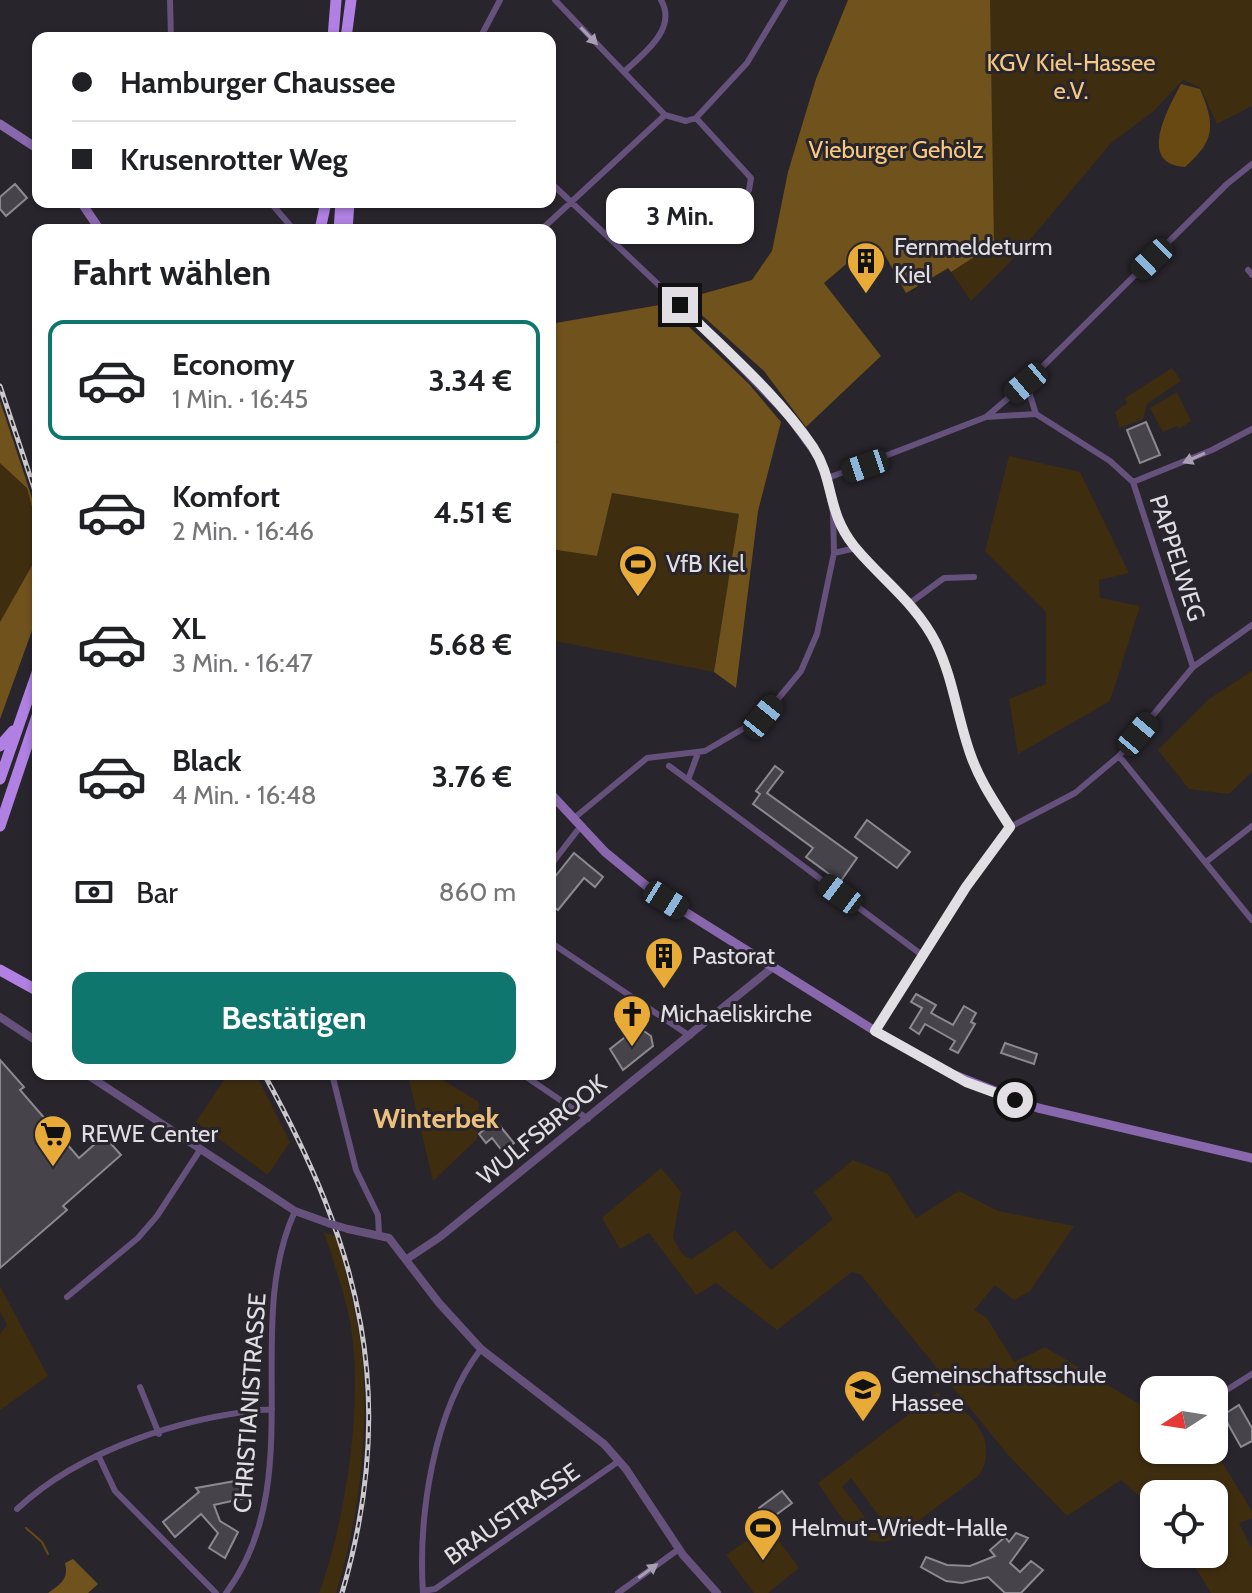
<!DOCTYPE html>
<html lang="de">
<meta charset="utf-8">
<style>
:root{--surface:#fff;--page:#f2f2f2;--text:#202124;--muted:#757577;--line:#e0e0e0;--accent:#0f766e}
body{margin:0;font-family:Cabin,sans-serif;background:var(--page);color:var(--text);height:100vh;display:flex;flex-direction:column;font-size:30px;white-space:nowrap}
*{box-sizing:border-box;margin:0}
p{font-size:26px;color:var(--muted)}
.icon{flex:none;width:44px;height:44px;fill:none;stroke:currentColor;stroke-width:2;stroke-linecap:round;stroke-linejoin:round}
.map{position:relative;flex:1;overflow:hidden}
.drawer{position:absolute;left:32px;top:224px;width:524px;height:856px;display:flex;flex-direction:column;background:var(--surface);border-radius:16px;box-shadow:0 2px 6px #0004}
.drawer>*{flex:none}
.guide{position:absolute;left:32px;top:32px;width:524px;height:176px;border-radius:16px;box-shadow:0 2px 6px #0004;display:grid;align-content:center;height:176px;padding:0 40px;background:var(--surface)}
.needle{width:52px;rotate:258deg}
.tools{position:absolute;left:1140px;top:1376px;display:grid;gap:16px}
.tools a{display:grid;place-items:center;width:88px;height:88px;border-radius:16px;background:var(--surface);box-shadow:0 2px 6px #0004;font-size:40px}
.end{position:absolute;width:36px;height:36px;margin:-18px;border:10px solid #e1dfe3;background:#111;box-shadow:0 0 0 4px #111}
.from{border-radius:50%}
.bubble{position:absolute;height:56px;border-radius:16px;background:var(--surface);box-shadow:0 2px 6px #0004;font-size:26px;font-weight:700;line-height:56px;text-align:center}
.car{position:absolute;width:24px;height:48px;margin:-24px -12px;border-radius:10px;box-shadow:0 0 6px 2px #0007;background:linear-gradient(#222 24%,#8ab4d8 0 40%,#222 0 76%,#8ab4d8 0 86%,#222 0)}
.guide b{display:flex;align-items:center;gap:28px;height:76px;font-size:30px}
.guide b+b{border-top:2px solid var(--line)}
.guide i{width:20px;height:20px;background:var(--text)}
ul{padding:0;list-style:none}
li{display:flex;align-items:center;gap:24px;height:120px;margin:0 16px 12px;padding:0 24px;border:4px solid transparent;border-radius:16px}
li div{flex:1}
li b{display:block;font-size:30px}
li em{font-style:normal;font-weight:700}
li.on{border-color:var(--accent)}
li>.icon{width:72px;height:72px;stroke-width:1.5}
h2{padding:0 40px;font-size:36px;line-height:96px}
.pay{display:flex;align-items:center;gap:20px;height:88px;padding:0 40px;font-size:30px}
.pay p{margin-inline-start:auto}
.cta{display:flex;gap:16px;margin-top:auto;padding:16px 40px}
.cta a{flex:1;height:92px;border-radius:16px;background:var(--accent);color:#fff;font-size:32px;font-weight:700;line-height:92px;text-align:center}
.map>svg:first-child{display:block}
.green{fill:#3f2d0f;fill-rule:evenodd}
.forest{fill:#70521c}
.water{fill:#674911}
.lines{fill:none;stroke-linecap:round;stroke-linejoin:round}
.stream{stroke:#674911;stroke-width:2}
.building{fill:#46434b;stroke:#8c8991;stroke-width:2}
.minor{stroke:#65517c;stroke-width:6}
.tertiary{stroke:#65517c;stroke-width:8}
.secondary{stroke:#8867ac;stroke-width:9}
.trunk{stroke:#b080e2;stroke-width:11}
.rail-casing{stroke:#cbc9cd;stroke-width:5}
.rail{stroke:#28252c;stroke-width:2;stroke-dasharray:6;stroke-linecap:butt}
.tertiary-bridge{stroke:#65517c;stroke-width:8}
.oneway{fill:#a99fb5}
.route{stroke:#e1dfe3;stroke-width:10}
.labels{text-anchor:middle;stroke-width:6;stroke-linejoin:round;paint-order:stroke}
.park-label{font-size:24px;fill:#f7c980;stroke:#28252c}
.poi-label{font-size:24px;fill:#e1dfe3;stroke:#28252c;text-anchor:start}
.street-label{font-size:24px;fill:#e1dfe3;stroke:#28252c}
.quarter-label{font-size:28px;font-weight:bold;fill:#edc17c;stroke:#28252c}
</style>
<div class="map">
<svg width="1252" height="1593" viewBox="0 0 1252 1593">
<rect width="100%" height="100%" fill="#28252c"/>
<path class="green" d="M848,0H1252V106L1217,124L1200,87L1183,80L1154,111L1111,143L1018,254L971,301L951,272L982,250L906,293L886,257L866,247L824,283L806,427L764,371L684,299L752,280L772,251L788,172L816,79Z
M1172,368L1181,381L1147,404L1143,419L1120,428L1115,412L1127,403L1125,398Z
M1177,392L1191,421L1179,429L1177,426L1163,432L1150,408Z
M0,401L38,516V614L0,719Z
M1009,456L1080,472L1129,573L1099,580L1100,598L1140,606L1110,701L1018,754L1009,699L1046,684V612L985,551Z
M611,493L739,514L714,672L550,640V549L597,556Z
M1252,671V772L1229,794L1189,789L1158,750L1209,699Z
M228,1074H256L290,1142L268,1175L196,1122Z
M417,1074H433L479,1102L477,1139L433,1181L409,1080Z
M853,1160L888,1174L916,1218L959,1191L998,1211L1074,1226L1030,1291L1014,1300L995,1285L974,1310L987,1318L1014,1362L1045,1347L1154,1413V1450L1214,1449L1252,1511V1518L1239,1523L1252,1549V1593H1211L1187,1554H1214V1494H1154V1509L1121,1480L1067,1516L1009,1456L861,1275L852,1272L777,1330L716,1283L696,1295L649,1233L620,1249L602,1218L661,1168L681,1192L673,1238L683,1255L692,1259L735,1230L771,1270L833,1219L814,1192Z
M324,1232L337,1237C347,1280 360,1325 363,1369C368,1442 358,1523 336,1593H319C346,1520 363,1404 351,1327C345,1294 334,1263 324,1232Z
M0,1286L48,1376L0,1410V1334L7,1325L0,1311Z
M938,1392L942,1402C975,1407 1001,1449 977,1477L894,1539C857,1554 836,1507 818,1483ZM851,1478L888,1528L877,1533L842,1487Z
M768,1526L799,1568L768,1593H754L726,1555Z"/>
<path class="forest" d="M848,0H990L994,244L951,272L948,268L906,293L886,257L866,247L824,283L881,356L806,427L764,371L684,299L752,280L772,251L788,172L816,79Z
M665,304L749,384L781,422L758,511L736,688L714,672L739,514L612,493L597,556L550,549V324Z
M0,401L38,516V529L27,488L0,463Z
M38,555V614L0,719V622Z
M73,1559L98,1584L88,1593H48C61,1584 69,1579 65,1563Z"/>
<path class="water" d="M1181,84L1200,89C1215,125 1216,140 1185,167C1136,164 1169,107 1181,84Z"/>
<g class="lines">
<path class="stream" d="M550,437L557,442
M26,1528L42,1542L48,1554"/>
</g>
<path class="building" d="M15,184L27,198L6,216L0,209V197Z
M1146,422L1160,455L1140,463L1127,430Z
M775,766L783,772L767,793L857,858L840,882L806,857L813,848L753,804L760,794L756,791Z
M867,820L910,852L897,868L855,837Z
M574,853L603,877L595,887L584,878L558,910L550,904V883Z
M916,994L936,1005L931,1013L953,1025L964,1006L976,1013L971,1022L975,1024L958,1053L950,1049L955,1041L925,1024L919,1034L910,1028L922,1008L911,1002Z
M638,1027L651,1036L653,1046L623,1070L610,1049Z
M1005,1043L1037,1054L1034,1064L1001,1053Z
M0,1060L24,1087L20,1090L79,1158L104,1136L121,1155L63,1206L67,1210L0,1268Z
M495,1120L514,1143L503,1152L492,1138L486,1143L479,1134Z
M1239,1405L1252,1428V1441L1241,1447L1223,1415Z
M241,1480L245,1498L214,1505L220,1521L238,1532L225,1558L209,1548L218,1533L201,1514L175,1537L163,1522L199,1492L196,1488Z
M782,1491L792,1503L769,1520H764L759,1508Z
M1016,1533L1028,1538L1010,1563L1020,1572L1031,1561L1043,1570L1021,1593H1005L988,1577L962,1583L946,1581L921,1567L926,1557L947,1565L970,1566L995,1556L990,1550L1005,1537L1009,1542Z"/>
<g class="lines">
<path class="minor" d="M170,0L171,38
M555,0L665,115
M480,38L500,0
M624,72C643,54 678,29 661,0
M696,118L751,178L749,190L723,217
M550,182L680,305L787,416L822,464L833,512L834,553L817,634L801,671L763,717L705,751L647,758L573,819
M270,202L294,230
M541,230L665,115L686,121L696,118L747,63L785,0
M1248,270L1252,275
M1026,383L1036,414
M986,417L1036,414L1110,461L1133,482L1193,667
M828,478L986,417L1026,383L1227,184L1252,164
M1133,482L1212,450L1252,429
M835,516C862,562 908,592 934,640C953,675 957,714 969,751C979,779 994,802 1010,827
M834,553L856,548
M910,603L944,578L974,577
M698,753L688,780L922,955
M1119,756L1252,920
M669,766L688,780
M1206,862L1252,826
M550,866L580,827
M550,942L690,1036
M875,1031L1000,837L1010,827L1075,793L1119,756L1193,667L1252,625
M332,1074L356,1170L378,1215L379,1233
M522,1074L588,1119
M67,1297L138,1238L157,1216L200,1150
M140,1387L159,1434
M1214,1398L1252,1374
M99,1457L115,1491L216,1593
M17,1509C81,1449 186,1416 272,1409
M423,1591L435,1589L619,1461
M226,1593C310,1481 241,1328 295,1211
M423,1593C418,1517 433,1411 481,1349
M618,1593L679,1549"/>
<path class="tertiary" d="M0,1017L38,1042
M86,1074L295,1211L331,1224
M348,1229L389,1238L439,1303L481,1349L604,1444L626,1469L683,1555L717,1593
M407,1259L440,1237L773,967"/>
<path class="secondary" d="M0,124L38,149
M81,202L100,230
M550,793L605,852L655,893L875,1031L952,1074L1038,1108L1252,1158"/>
<path class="trunk" d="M333,38L336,0
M346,38L351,0
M320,230L326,202
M339,230L341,202
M347,230L349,202
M0,746L13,731
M0,779L38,670
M0,826L38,713
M0,970L38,991"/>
<g class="rail-casing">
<path id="rail" d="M0,386L38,500
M264,1074C360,1247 400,1397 342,1593"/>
</g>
<use href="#rail" class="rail"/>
<path class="tertiary-bridge" d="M331,1224L348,1229"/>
</g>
<defs><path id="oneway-solid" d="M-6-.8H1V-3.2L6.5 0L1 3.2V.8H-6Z" transform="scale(2)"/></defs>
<g class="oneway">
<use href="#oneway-solid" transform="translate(589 36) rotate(46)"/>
<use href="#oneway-solid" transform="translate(1194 458) rotate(156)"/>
<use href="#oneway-solid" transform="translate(648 1571) rotate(-36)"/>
</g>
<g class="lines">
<path class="route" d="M680,305C725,350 777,394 813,447C835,481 826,511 854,546C881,579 916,603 936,643C953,678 957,716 970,753C979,780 995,803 1010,827L966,887L875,1031L966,1082L1015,1100"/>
</g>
<defs>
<g id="building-pin" transform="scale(2)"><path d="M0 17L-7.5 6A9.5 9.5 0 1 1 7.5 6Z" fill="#e9ab38" stroke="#28252c"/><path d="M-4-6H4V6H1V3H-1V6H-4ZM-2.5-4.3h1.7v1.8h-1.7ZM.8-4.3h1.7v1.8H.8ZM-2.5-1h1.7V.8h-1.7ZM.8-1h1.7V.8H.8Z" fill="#111"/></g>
<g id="stadium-pin" transform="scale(2)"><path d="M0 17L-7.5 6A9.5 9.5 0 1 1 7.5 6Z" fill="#e9ab38" stroke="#28252c"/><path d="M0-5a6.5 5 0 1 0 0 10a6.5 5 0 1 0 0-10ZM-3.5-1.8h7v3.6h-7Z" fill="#111"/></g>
<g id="church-pin" transform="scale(2)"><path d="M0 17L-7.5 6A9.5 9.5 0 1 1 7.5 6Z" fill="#e9ab38" stroke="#28252c"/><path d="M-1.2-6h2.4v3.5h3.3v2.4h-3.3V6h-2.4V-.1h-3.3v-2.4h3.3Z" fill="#111"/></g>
<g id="supermarket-pin" transform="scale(2)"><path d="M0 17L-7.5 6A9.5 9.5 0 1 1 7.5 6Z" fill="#e9ab38" stroke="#28252c"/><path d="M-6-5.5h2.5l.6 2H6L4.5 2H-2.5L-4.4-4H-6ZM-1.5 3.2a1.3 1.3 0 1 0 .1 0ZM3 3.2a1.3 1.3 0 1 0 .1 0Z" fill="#111"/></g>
<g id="school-pin" transform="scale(2)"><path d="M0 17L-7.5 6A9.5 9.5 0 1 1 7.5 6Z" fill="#e9ab38" stroke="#28252c"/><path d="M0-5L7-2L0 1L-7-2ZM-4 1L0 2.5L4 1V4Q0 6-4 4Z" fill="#111"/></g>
</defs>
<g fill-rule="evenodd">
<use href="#building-pin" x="866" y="261"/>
<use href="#stadium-pin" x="638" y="564"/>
<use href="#building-pin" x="664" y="956"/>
<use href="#church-pin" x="632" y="1014"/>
<use href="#supermarket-pin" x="53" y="1134"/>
<use href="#school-pin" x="863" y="1389"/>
<use href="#stadium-pin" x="763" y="1528"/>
</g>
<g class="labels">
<g class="park-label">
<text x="1071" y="71">KGV Kiel-Hassee<tspan x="1071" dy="28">e.V.</tspan></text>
<text x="896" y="158">Vieburger Gehölz</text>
</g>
<g class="poi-label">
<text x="894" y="255">Fernmeldeturm<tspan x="894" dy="28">Kiel</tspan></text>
<text x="666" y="572">VfB Kiel</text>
<text x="692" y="964">Pastorat</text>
<text x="660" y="1022">Michaeliskirche</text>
<text x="81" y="1142">REWE Center</text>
<text x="891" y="1383">Gemeinschaftsschule<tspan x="891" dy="28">Hassee</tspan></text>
<text x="791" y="1536">Helmut-Wriedt-Halle</text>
</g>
<g class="street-label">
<text transform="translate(1177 558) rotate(72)" y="8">PAPPELWEG</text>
<text transform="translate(542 1130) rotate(-39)" y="8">WULFSBROOK</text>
<text transform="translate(250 1403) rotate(-86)" y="8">CHRISTIANISTRASSE</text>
<text transform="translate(512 1514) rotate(-35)" y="8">BRAUSTRASSE</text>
</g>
<g class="quarter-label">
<text x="436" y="1128">Winterbek</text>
</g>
</g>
</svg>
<div class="tools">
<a><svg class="needle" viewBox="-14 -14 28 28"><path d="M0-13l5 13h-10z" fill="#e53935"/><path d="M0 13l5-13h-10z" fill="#757577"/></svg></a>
<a><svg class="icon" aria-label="locate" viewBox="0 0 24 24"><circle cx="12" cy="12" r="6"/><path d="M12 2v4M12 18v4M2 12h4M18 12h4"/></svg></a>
</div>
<i class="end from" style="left:1015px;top:1100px"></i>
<i class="end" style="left:680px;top:305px"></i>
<div class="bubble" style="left:606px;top:188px;width:148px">3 Min.</div>
<i class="car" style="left:1152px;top:259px;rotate:226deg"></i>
<i class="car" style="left:1026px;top:383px;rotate:230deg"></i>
<i class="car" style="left:865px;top:466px;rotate:251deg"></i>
<i class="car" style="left:763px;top:717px;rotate:39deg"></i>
<i class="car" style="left:1138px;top:734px;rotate:40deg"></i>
<i class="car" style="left:840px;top:894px;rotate:307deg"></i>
<i class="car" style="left:666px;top:900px;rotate:122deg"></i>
<div class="guide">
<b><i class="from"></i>Hamburger Chaussee</b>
<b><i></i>Krusenrotter Weg</b>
</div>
<section class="drawer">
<h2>Fahrt wählen</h2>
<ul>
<li class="on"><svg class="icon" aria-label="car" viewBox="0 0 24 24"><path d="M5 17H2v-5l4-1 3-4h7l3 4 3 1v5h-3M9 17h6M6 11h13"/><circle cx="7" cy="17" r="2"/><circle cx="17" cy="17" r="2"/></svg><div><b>Economy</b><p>1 Min. · 16:45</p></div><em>3.34 €</em></li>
<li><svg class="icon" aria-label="car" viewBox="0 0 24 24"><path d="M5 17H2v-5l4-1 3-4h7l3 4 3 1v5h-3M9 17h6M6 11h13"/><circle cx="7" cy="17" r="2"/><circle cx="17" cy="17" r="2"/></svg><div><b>Komfort</b><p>2 Min. · 16:46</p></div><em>4.51 €</em></li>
<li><svg class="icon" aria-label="car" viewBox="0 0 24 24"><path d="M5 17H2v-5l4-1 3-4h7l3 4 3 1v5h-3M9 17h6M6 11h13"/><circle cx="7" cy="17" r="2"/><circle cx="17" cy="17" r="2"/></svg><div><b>XL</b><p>3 Min. · 16:47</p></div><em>5.68 €</em></li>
<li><svg class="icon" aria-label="car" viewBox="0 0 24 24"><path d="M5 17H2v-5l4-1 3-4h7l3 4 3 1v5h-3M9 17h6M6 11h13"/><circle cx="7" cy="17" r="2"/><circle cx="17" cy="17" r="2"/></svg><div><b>Black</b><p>4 Min. · 16:48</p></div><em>3.76 €</em></li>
</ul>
<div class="pay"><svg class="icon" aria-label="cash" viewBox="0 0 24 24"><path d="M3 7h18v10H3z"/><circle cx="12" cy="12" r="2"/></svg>Bar<p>860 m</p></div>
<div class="cta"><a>Bestätigen</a></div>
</section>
</div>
